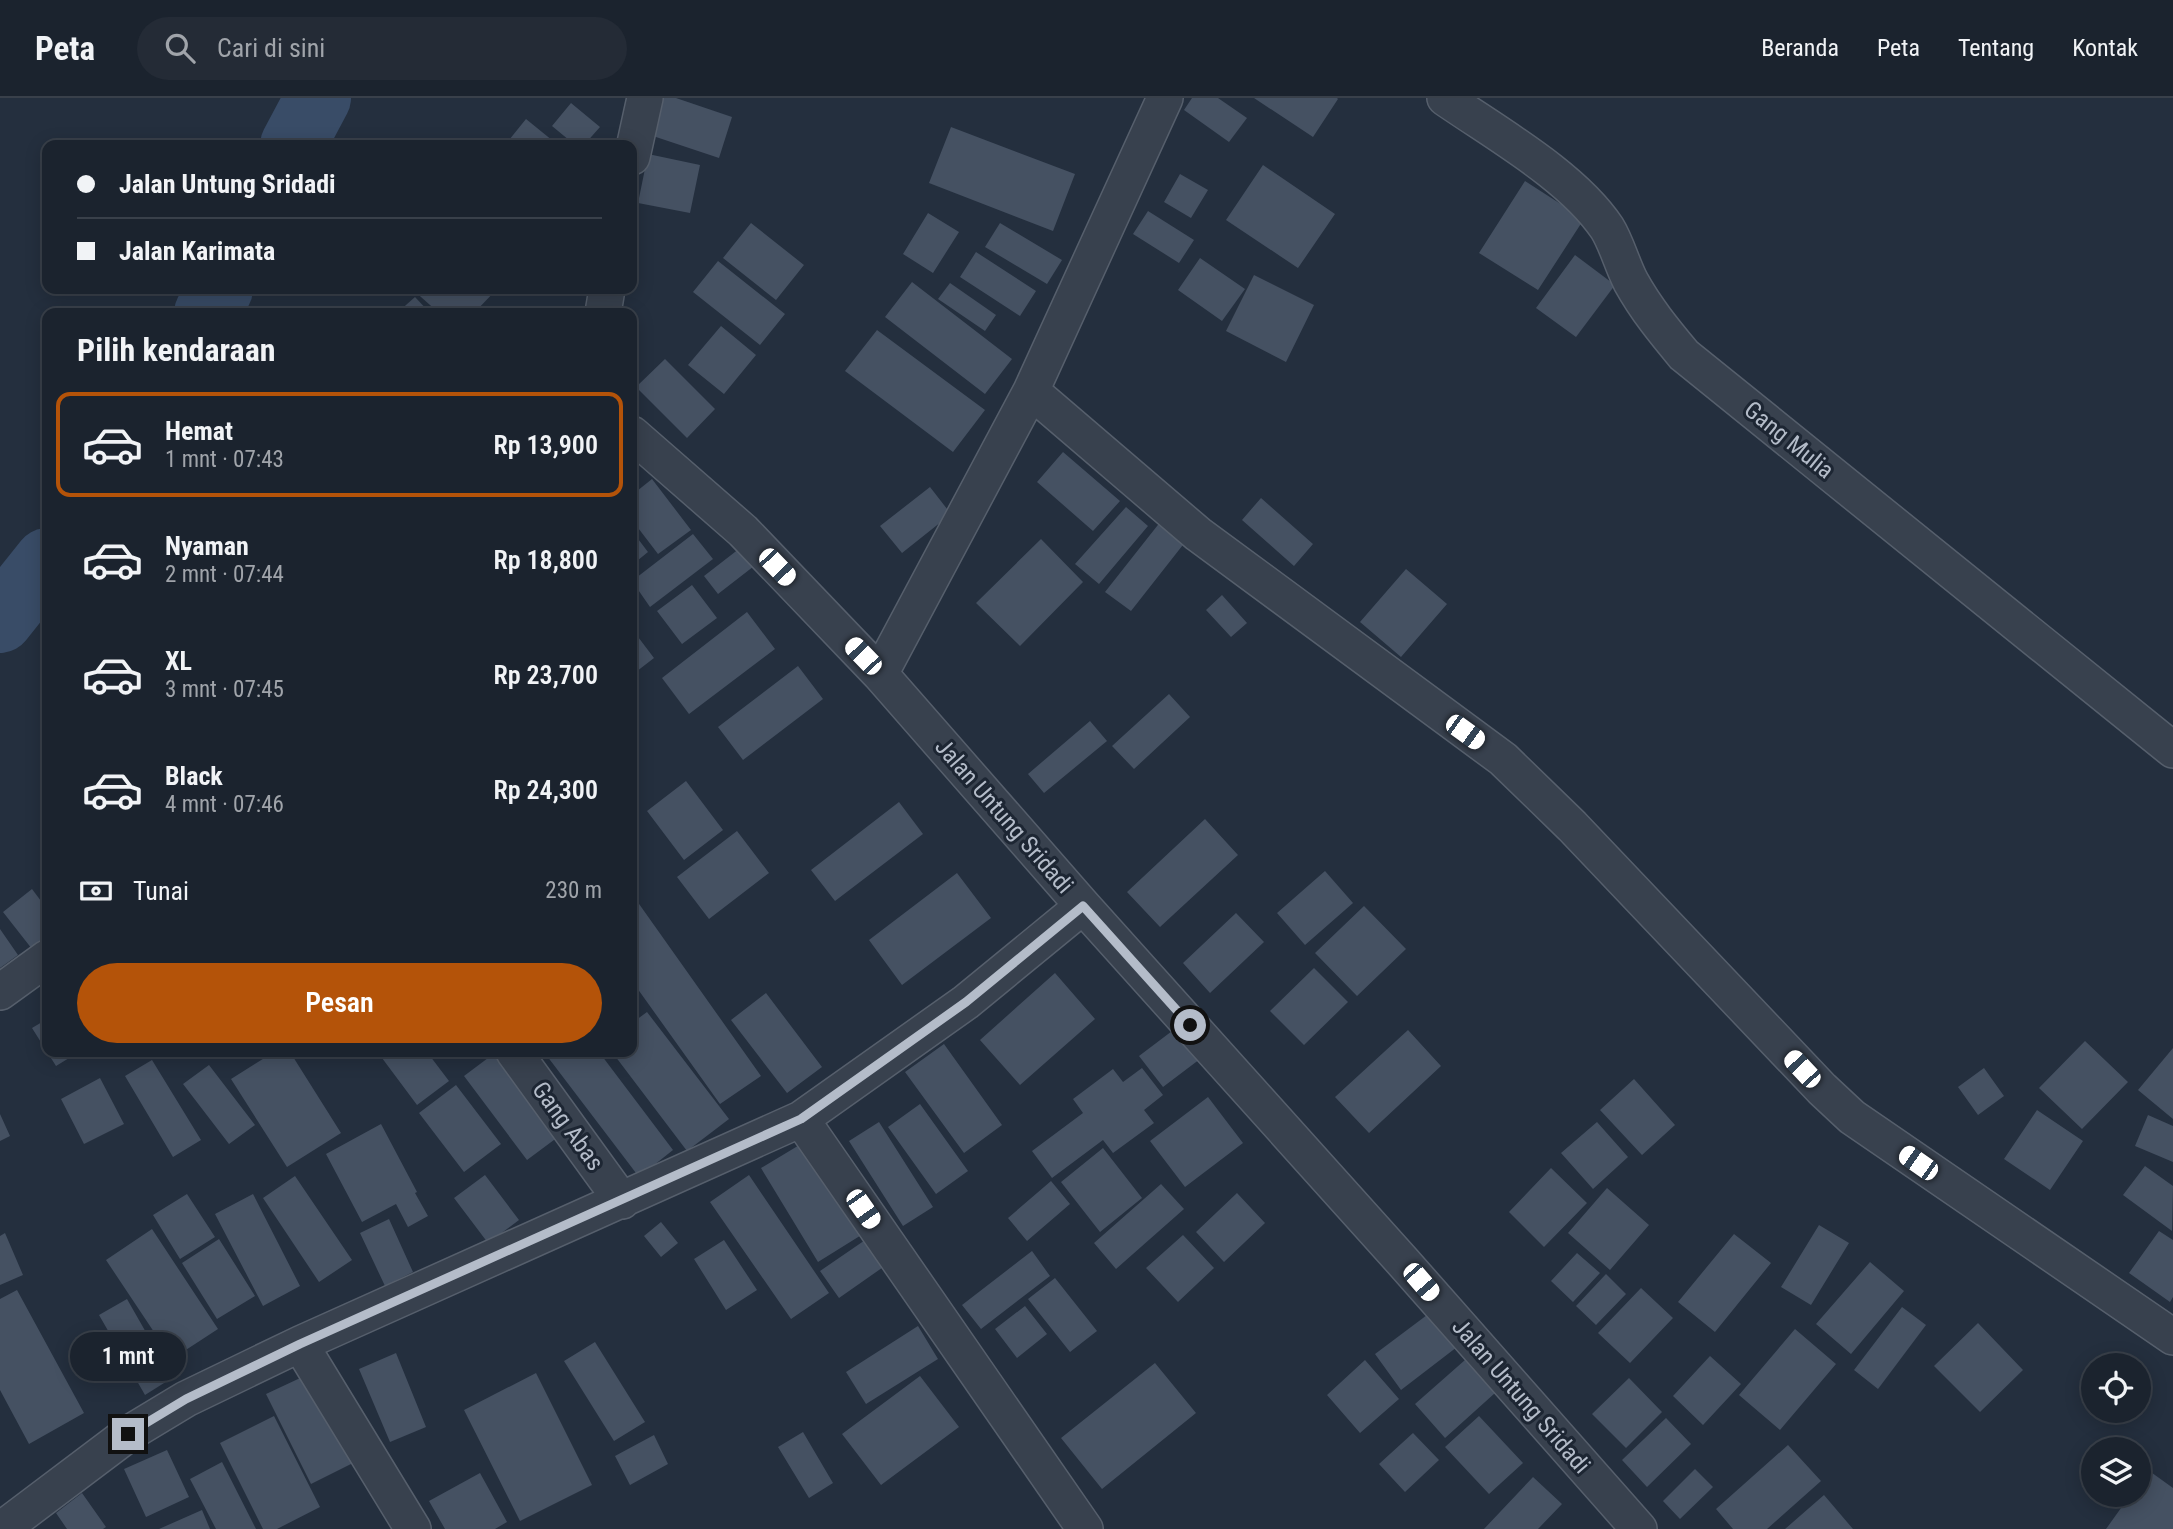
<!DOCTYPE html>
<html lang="id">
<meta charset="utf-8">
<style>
:root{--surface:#1b232e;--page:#242b36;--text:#f1f3f6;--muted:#a0a4aa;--line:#39404a;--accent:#b45309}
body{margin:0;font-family:"Roboto Condensed",sans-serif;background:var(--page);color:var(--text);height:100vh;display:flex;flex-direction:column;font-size:26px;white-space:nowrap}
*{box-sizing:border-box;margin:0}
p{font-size:23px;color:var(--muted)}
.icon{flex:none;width:38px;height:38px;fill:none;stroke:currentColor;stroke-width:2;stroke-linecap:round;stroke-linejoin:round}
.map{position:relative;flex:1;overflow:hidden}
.panel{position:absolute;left:42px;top:210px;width:595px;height:749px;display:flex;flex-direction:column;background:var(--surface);border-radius:14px;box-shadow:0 4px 18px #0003,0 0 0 2px var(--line)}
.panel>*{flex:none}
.banner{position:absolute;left:42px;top:42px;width:595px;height:154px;border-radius:14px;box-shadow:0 4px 18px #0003,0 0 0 2px var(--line);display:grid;align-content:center;height:154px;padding:0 35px;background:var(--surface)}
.tools{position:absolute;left:2081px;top:1255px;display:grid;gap:14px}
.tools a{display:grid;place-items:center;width:70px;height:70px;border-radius:50%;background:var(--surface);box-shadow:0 4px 18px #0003,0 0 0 2px var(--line);font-size:35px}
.end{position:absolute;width:32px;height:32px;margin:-16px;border:9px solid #b4bcc9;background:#111;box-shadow:0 0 0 4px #111}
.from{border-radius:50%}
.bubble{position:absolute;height:49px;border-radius:24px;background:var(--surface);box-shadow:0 4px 18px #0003,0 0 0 2px var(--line);font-size:23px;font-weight:600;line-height:49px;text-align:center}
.car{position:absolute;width:21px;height:42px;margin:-21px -10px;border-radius:9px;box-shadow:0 0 5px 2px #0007;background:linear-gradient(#fff 24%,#345 0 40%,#fff 0 76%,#345 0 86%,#fff 0)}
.banner b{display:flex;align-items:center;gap:24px;height:66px;font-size:26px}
.banner b+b{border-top:2px solid var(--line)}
.banner i{width:18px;height:18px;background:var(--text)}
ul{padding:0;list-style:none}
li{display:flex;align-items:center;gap:21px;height:105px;margin:0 14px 10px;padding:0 21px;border:4px solid transparent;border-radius:14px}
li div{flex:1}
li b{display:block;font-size:26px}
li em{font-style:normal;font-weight:600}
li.current{border-color:var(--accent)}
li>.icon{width:63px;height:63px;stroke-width:1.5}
h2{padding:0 35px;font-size:32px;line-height:84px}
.pay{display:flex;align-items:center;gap:18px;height:77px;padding:0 35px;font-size:26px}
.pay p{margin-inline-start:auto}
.button{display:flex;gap:14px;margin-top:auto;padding:14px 35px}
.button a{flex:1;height:80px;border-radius:42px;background:var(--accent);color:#fff;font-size:28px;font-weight:600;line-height:80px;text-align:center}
header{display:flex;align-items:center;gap:42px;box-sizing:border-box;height:98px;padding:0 35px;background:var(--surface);border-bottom:2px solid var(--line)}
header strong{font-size:33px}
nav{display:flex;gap:38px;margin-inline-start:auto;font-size:24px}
.search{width:490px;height:63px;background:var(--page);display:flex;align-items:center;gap:18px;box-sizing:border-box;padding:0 24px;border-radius:38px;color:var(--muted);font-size:26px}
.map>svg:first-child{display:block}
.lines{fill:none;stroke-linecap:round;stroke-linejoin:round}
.river{stroke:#394c67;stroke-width:66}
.building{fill:#455162}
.minor-casing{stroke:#565f6c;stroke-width:38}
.minor{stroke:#38414e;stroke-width:35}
.route{stroke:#b4bcc9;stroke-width:9}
.labels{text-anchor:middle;stroke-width:6;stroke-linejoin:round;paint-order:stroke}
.street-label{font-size:24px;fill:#b4bcc9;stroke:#1d2633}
</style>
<header>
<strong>Peta</strong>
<div class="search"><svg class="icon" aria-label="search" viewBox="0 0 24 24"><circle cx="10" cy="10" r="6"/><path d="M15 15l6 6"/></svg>Cari di sini</div>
<nav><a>Beranda</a><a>Peta</a><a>Tentang</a><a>Kontak</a></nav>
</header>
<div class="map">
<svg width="2173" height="1431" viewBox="0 0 2173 1431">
<rect width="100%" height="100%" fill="#242f3e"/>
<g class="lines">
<path class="river" d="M293,47L318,0
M207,215L220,191
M0,522L47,463"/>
</g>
<path class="building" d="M659,0H676L732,19L719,60L647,36Z
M1192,0H1218L1247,20L1229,44L1184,12Z
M1254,0H1337L1338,1L1313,39Z
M571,5L600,29L584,47H575L552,28Z
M526,21L558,47H505Z
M951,29L1075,76L1053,133L929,85Z
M648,56L700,67L690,115L638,105Z
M1263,67L1335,116L1298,170L1226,122Z
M1180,76L1208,92L1191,120L1164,104Z
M1525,83L1584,121L1538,192L1479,155Z
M1148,113L1194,142L1179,165L1133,136Z
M928,115L959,134L933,175L903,156Z
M751,125L804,167L776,202L723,160Z
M1000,125L1062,162L1047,186L985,149Z
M976,154L1036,193L1020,218L960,179Z
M1575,157L1615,187L1576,239L1536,210Z
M1200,160L1245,191L1222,223L1178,192Z
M718,163L785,216L760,247L693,194Z
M1254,177L1314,207L1286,264L1226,233Z
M912,184L1012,261L985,296L885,219Z
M950,185L996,217L985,233L938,201Z
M412,191H497L474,215H439Z
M415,199L430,215H397Z
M721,228L756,257L724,296L688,267Z
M877,232L985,312L953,354L845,273Z
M665,261L715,311L687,340L636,289Z
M1063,354L1120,403L1093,433L1037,384Z
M652,381L691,432L658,456L632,422V397Z
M930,389L951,416L902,455L880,428Z
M1261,400L1313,446L1294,468L1242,422Z
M1126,409L1148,428L1099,486L1075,466Z
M1161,423L1186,443L1131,513L1105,494Z
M632,433L648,454L632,467Z
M693,436L713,461L650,509L632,483Z
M1041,441L1083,484L1020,548L976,505Z
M744,447L758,465L718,496L704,478Z
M1406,471L1447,506L1401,559L1360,524Z
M692,487L717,520L682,546L657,513Z
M1222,497L1247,525L1231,539L1206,512Z
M747,514L775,551L689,616L662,580Z
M632,531L654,560L632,577Z
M798,568L823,601L743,662L718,629Z
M1169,596L1190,619L1134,671L1112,648Z
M1090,623L1107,643L1044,695L1028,676Z
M686,683L723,732L684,762L647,713Z
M899,704L923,736L835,803L811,772Z
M1205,721L1238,757L1160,829L1127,794Z
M737,733L769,775L709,821L677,779Z
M1325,773L1353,805L1305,847L1277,815Z
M957,775L991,820L902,887L869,842Z
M32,791L47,811V838L32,851L3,814Z
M632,796L761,978L720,1006L632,883Z
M1364,808L1406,851L1357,898L1315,855Z
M1236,815L1264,844L1210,895L1183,865Z
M0,831L18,857L0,870Z
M1314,870L1348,904L1304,947L1270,913Z
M1055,875L1095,921L1020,987L980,942Z
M766,895L822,969L787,995L731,922Z
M632,899L639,908L632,913Z
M647,914L729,1021L687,1053L612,954H632V925Z
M47,921V954H79L56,968L32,930Z
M1180,927L1204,958L1163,989L1139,958Z
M1408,932L1441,968L1369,1035L1335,999Z
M2085,943L2128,984L2082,1031L2039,990Z
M944,946L1002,1027L964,1055L905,974Z
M2173,950V1021L2138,992Z
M274,954H290L341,1035L287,1069L231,981Z
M390,954H427L449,983L417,1007L382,960Z
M496,954H505L566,1033L527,1062L464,978Z
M553,954H599L673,1052L639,1079L547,958Z
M152,962L201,1042L173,1059L125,978Z
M209,967L255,1027L229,1046L183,986Z
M1142,970L1163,997L1144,1012L1154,1025L1113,1055L1103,1042L1052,1080L1032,1053L1083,1015L1073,1001L1113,971L1123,984Z
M1984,970L2004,998L1978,1017L1958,989Z
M100,980L124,1026L84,1046L61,1001Z
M1634,981L1675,1027L1642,1057L1600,1012Z
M456,987L501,1046L464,1074L419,1015Z
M1208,999L1243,1045L1185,1089L1150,1043Z
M920,1006L968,1073L936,1096L888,1029Z
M2037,1012L2083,1043L2050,1092L2004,1061Z
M0,1016L10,1038L0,1043Z
M2148,1017L2173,1028V1064L2135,1048Z
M879,1024L933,1109L903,1128L849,1043Z
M1597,1024L1628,1059L1593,1091L1561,1055Z
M381,1026L417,1094L415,1095L428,1118L408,1129L396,1106L362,1124L326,1056Z
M806,1043L863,1136L818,1164L761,1070Z
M1103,1050L1142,1100L1100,1134L1061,1084Z
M2145,1068L2173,1088L2172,1133L2123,1097Z
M1551,1070L1587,1105L1544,1149L1509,1114Z
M485,1077L519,1122L488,1145L454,1100Z
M749,1077L829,1195L791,1221L710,1104Z
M295,1078L352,1162L319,1184L263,1100Z
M1051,1083L1070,1106L1027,1143L1008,1120Z
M1161,1086L1184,1111L1116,1171L1094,1145Z
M1607,1090L1649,1127L1610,1172L1568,1135Z
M1237,1095L1265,1125L1224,1164L1196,1134Z
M187,1096L215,1139L180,1161L153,1117Z
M253,1096L300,1188L263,1208L215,1116Z
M389,1121L413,1174L385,1188L360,1135Z
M661,1124L678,1145L661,1159L644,1138Z
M1819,1127L1849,1145L1811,1207L1781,1189Z
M152,1131L218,1231L172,1261L106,1162Z
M2159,1133L2173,1142V1199L2170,1204L2129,1175Z
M5,1135L23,1177L0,1187V1138Z
M1734,1136L1771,1165L1715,1234L1678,1204Z
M1183,1137L1214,1170L1178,1204L1146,1170Z
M871,1138L889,1165L839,1200L820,1173Z
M219,1141L255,1198L217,1221L182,1165Z
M724,1142L757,1192L726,1212L694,1161Z
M1032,1153L1050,1178L981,1231L962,1207Z
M1577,1155L1600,1175L1573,1204L1551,1183Z
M1870,1164L1904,1193L1851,1256L1816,1226Z
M1606,1176L1626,1196L1596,1227L1576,1208Z
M1055,1180L1097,1233L1070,1254L1028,1201Z
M1641,1190L1673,1220L1630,1265L1598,1235Z
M17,1192L84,1315L29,1346L0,1292V1201Z
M127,1201L172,1280L145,1297L99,1217Z
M1025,1208L1047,1236L1017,1260L995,1231Z
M1902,1209L1926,1227L1878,1291L1854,1272Z
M1431,1214L1457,1249L1401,1292L1375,1256Z
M1978,1225L2023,1272L1980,1314L1934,1268Z
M918,1228L938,1261L866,1306L846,1274Z
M1795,1231L1836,1266L1780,1332L1739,1297Z
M595,1244L645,1324L614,1343L564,1263Z
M396,1255L426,1329L390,1344L359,1271Z
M1710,1258L1741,1286L1703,1327L1673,1298Z
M1365,1262L1399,1301L1360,1335L1327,1297Z
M1465,1262L1495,1295L1445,1340L1415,1306Z
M1155,1265L1196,1315L1102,1391L1061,1340Z
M313,1274L357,1363L311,1386L266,1296Z
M536,1275L592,1387L520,1423L464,1312Z
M920,1278L959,1329L881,1387L842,1336Z
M1629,1280L1662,1314L1626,1350L1592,1316Z
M274,1318L320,1409L277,1431H263L220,1345Z
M1479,1318L1523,1365L1489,1396L1445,1349Z
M1666,1320L1691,1346L1647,1389L1622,1362Z
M803,1334L833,1385L809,1400L778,1349Z
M1413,1335L1439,1362L1405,1394L1379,1366Z
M654,1337L668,1366L630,1387L615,1358Z
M1788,1347L1821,1383L1767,1431H1733L1716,1411Z
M167,1352L189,1399L146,1419L124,1371Z
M222,1364L256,1431H216L190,1381Z
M1695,1371L1713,1389L1680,1421L1663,1403Z
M2148,1372L2173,1390V1431H2106L2131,1396H2138V1385Z
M480,1375L507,1424L495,1431H445L429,1403Z
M1533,1379L1562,1406L1538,1431H1484Z
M82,1395L106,1429L103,1431H67L56,1415Z
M1824,1397L1853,1431H1785Z
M202,1412L210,1431H159Z"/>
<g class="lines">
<g class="minor-casing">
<path id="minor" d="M1445,0C1497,36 1572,78 1607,130C1617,146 1622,167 1631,184C1646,211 1664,233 1684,257L2173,652
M632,59L645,0
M603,215L607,191
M1031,293L1198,436L1503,661L1572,728L1822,991L1852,1019L2173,1239
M632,336L743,433L880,576L1083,808L1404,1165L1639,1431
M880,576L1031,293L1165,0
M0,894L47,860
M514,954L622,1103
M801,1021L1085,1431
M300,1246L413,1431
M2,1431L128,1336L186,1301L300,1246L801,1021L966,904L1083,808"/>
</g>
<use href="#minor" class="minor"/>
</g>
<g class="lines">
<path class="route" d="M128,1336L186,1301L300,1246L801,1021L966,904L1083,808L1190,927"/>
</g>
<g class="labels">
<g class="street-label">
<text transform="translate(1789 342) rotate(39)" y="8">Gang Mulia</text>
<text transform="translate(1004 718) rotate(49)" y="8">Jalan Untung Sridadi</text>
<text transform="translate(568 1028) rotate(54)" y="8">Gang Abas</text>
<text transform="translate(1521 1298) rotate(49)" y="8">Jalan Untung Sridadi</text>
</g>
</g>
</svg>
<div class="tools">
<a><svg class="icon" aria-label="locate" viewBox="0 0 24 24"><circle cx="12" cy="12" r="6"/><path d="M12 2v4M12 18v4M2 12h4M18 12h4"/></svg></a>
<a><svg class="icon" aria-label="layers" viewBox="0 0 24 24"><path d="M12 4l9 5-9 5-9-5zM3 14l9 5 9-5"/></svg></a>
</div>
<i class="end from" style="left:1190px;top:927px"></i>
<i class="end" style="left:128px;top:1336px"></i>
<div class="bubble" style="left:70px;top:1234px;width:116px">1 mnt</div>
<i class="car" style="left:777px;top:469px;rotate:136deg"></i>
<i class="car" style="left:863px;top:558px;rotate:316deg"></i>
<i class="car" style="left:1465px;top:634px;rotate:126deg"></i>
<i class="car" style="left:1802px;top:971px;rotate:317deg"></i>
<i class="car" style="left:1918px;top:1065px;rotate:305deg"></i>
<i class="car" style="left:863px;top:1111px;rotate:145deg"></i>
<i class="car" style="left:1421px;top:1184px;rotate:139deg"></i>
<div class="banner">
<b><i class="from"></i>Jalan Untung Sridadi</b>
<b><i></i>Jalan Karimata</b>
</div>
<section class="panel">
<h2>Pilih kendaraan</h2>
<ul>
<li class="current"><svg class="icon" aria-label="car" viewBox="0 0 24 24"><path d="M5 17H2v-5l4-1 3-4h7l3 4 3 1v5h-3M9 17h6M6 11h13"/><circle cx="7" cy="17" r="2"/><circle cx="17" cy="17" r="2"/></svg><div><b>Hemat</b><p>1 mnt · 07:43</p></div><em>Rp 13,900</em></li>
<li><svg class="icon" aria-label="car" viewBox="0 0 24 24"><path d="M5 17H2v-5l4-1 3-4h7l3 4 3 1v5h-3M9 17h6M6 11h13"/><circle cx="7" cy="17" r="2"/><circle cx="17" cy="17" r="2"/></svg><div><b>Nyaman</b><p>2 mnt · 07:44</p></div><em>Rp 18,800</em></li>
<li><svg class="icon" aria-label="car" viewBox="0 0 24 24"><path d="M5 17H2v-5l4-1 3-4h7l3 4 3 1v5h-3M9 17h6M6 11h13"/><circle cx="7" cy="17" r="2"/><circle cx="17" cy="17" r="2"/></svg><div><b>XL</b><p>3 mnt · 07:45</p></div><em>Rp 23,700</em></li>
<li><svg class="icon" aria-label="car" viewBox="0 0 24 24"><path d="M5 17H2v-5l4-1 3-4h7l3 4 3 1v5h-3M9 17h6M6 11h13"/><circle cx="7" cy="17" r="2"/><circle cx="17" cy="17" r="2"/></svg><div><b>Black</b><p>4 mnt · 07:46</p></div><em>Rp 24,300</em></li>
</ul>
<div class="pay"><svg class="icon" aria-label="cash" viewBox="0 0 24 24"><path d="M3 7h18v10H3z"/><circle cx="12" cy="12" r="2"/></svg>Tunai<p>230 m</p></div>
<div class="button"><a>Pesan</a></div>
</section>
</div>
